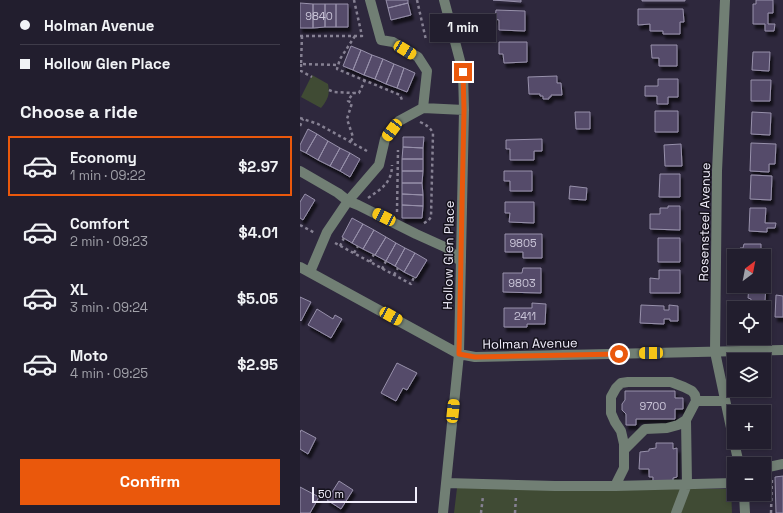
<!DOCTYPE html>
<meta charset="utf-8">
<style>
:root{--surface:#221e2e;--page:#2e2b3a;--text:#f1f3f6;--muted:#a2a2aa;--line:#3f3c4a;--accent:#ea580c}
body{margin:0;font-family:"Space Grotesk",sans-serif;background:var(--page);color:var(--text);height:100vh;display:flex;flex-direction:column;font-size:15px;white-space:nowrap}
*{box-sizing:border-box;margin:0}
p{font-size:13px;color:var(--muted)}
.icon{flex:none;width:22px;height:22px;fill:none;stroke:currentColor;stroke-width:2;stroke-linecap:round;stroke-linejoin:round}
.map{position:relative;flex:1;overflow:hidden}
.sheet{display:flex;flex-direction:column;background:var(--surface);width:300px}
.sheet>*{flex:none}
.banner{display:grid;align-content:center;height:88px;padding:0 20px;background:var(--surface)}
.needle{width:26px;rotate:32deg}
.fabs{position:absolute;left:427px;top:249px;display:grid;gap:8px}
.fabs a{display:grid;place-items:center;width:44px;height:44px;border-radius:0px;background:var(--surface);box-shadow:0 2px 6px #0003,0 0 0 1px var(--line);font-size:20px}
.scale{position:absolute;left:12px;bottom:10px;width:105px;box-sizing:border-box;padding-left:4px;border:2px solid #f1eefc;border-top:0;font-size:11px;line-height:14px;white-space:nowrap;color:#f1eefc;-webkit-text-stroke:3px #15121c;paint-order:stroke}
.end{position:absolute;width:18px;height:18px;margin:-9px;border:5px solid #ea580c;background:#fff;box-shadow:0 0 0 2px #fff}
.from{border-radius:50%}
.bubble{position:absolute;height:28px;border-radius:0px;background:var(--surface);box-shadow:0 2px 6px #0003,0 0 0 1px var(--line);font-size:13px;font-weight:700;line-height:28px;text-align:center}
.car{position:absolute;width:12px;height:24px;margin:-12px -6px;border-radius:5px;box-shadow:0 0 3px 1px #0007;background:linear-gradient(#f5c518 24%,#345 0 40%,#f5c518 0 76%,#345 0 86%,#f5c518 0)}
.banner b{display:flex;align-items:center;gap:14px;height:38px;font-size:15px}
.banner b+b{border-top:1px solid var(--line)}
.banner i{width:10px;height:10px;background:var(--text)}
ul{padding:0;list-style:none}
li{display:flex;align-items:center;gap:12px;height:60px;margin:0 8px 6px;padding:0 12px;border:2px solid transparent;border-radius:0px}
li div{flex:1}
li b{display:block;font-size:15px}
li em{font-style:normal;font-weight:700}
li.selected{border-color:var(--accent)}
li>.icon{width:36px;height:36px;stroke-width:1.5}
h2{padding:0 20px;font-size:18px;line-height:48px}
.button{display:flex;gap:8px;margin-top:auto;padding:8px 20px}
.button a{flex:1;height:46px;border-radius:0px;background:var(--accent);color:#fff;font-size:16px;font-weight:700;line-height:46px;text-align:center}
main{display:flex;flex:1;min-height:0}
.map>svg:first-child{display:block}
.green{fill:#404b34}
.building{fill:#544b6a;stroke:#9891ab;filter:url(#shadow)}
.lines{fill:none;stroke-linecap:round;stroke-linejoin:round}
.path{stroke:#868193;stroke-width:2.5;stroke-dasharray:3 3;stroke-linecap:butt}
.minor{stroke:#717f74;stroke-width:10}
.route{stroke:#ea580c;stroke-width:5}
.labels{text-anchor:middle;stroke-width:3;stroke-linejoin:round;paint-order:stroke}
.number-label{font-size:11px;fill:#cac5d8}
.street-label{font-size:13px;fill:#f1eefc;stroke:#15121c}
</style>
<main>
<section class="sheet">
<div class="banner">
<b><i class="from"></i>Holman Avenue</b>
<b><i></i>Hollow Glen Place</b>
</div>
<h2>Choose a ride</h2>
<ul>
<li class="selected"><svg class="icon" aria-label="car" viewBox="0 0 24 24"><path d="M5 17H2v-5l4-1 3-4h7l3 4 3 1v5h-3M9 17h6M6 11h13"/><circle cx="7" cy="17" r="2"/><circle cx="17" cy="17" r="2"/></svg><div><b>Economy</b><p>1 min · 09:22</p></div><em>$2.97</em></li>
<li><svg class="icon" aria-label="car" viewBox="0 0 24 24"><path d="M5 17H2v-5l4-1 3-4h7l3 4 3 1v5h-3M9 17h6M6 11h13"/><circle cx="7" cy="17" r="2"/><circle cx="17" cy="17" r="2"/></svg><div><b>Comfort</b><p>2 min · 09:23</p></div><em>$4.01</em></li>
<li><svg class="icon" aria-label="car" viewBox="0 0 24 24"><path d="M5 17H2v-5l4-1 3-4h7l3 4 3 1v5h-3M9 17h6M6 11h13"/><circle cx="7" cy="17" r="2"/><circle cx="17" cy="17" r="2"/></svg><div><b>XL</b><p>3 min · 09:24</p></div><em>$5.05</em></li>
<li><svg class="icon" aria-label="car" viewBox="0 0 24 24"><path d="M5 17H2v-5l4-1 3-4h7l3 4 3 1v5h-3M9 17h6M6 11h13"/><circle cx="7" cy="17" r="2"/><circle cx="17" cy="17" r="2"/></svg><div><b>Moto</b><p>4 min · 09:25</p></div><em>$2.95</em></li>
</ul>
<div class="button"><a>Confirm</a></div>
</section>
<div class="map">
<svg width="483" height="513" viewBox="0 0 483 513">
<defs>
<filter id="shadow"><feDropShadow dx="2.5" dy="4.5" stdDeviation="1" flood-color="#0009"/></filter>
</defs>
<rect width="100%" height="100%" fill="#2e283d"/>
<path class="green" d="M12,75L28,84C30,95 28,99 21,108L1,97Z
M157,488L431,489L432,513H154Z"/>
<path class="building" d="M86,0H108V3L88,8Z
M193,0H221V2Z
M342,0H385V1H342Z
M456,0H473V13H468V24H475L474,31H465V24H453V4H456Z
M0,3L13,4V28H0Z
M108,3L111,15L91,20L88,8Z
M13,4H25V27L13,28Z
M25,4H36V27H25Z
M36,4H48V27H36Z
M338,9H383L384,22H380V34H363V31H350V24L338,25Z
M196,10L225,11V31L199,30V20L195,19Z
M199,42H227V62L204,63L203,54H199Z
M351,45H377V66H359V58H352Z
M51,46L61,50L53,70L43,66Z
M61,50L72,55L64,75L53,70Z
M453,52H470L469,71L452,70Z
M72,55L83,59L75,79L64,75Z
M83,59L94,64L86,84L75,79Z
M94,64L104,68L97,88L86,84Z
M104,68L115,73L107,92L97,88Z
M257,76V83H261L262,95H251V97H249V99H243V96H240V94H229L228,77Z
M358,79H378V97H368V104H357V96H345V86H358Z
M451,80H471L470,101H451Z
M355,111H378V132H355Z
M275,112H290V129H276Z
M452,112L471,113L470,135L451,134Z
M8,129L17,134L6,153L0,150V145Z
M17,134L28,141L18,160L6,153Z
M103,137H124L123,148L103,147Z
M242,139V151H234V160H210V149H206V140Z
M28,141L40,148L30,166L18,160Z
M451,143L476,144L475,164H469V172L450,171Z
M381,144L382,166H365L364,145Z
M103,147L123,148V159H102Z
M40,148L50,153L40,171L30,166Z
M50,153L60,159L50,177L40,171Z
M102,159H123V171H102Z
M102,171H123L122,183H102Z
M204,171H232V191H210V181H204Z
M360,174H380V197H359Z
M451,175L472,176L471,200L450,199Z
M102,183H122L123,195L102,194Z
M270,186L287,188L286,200L269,199Z
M5,194L15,200L3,220L0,218V202Z
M102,194L123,195V206L102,205Z
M205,202H234V223L209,222L210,213H205Z
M102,205L123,206L122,218H102Z
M368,206H380V230L350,229V214H360V208H368Z
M450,208H466L465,223H476L475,228H467V232L449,231Z
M52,218L63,224L52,243L42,237Z
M63,224L74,230L63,249L52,243Z
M74,230L86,237L75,255L63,249Z
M205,234H242V258H223V252H205Z
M86,237L96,243L86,261L75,255Z
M358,238H380V262H358Z
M96,243L105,248L95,266L86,261Z
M444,244H461V256H440V248H443Z
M105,248L115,253L104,272L95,266Z
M115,253L127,260L116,278L104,272Z
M223,268H241V293L203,292V273H222Z
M359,270H380V293H350V278L359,279Z
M449,286H466L464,315V308H451V299L448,298Z
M476,295L483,296V317H475Z
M0,297L11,302L1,321L0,320Z
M232,303L246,304L245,324H227V327H204V308H232Z
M341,305L364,306V310H369V305L378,306V321H370V319H364V324L340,323Z
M17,309L33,319L35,315L42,319L31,338L8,325Z
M97,363L117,373L107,390L103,388L96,401L81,393Z
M325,391H375V398H383V409H375V419H336V425H326V414L322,410V404L325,400Z
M1,430L16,438L8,454L0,449V433Z
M356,443H373V449L377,448V477L373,478V481H353V477H349V469H339L340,452L349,451V449L356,448Z
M483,476V513H476L475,477Z
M39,481L53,490L41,509L27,500Z
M0,487L19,497L10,513H0Z"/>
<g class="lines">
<path class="path" d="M117,0L126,40
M0,36H62L54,0
M2,36L1,64L38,65
M55,36L40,59L37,69L100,95L102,100
M1,64V71L12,77
M29,90L34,92L53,93
M0,118L18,124L67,151
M120,122C126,125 130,127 133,133L131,217L128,221L122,224
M0,126L3,119
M51,141L53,137L47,119L52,103L48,101L53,93H59L65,80
M68,198C81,189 92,183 92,165
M97,212L98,150
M0,225L15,233
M35,243L111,284L114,277
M40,246L44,238
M54,253L58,246
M70,262L74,254
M82,269L86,261
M94,275L98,268
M181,513L183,496
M215,513L216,496
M471,513L472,478"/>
<path class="minor" d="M70,0L81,40L93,42L118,57L127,71L123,108
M425,0L417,171L415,352L434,442
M0,171L38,193L48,201L58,205L116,234L147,248L161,262
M0,267L159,354L175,357L483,350
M10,272L27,232L48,201L79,165L85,139L99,121L123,108L164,110
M434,442L439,464
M324,450L345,429L367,428L378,425L386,420
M464,468L483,464
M146,483L255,486H315L434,483
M315,486L324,468V444L321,431L315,422L311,413V397L316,388L321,383L328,382H371L384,387L392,391L395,395L396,401H425
M444,494L445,513
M143,513L159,354L164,110L163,72L144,0
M376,513L387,484L386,420L396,401"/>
</g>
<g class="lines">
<path class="route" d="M163,72L164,110L159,354L175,357L319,354"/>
</g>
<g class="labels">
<g class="number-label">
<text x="19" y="20">9840</text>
<text x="223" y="247">9805</text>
<text x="222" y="287">9803</text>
<text x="225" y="320">2411</text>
<text x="353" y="410">9700</text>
</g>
<g class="street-label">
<text transform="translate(404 222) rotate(-89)" y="5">Rosensteel Avenue</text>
<text transform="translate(148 255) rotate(-89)" y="5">Hollow Glen Place</text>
<text transform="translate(230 343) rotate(-1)" y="5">Holman Avenue</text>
</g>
</g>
</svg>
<div class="fabs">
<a><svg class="needle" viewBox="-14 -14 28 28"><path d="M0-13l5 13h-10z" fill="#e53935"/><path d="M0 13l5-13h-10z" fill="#a2a2aa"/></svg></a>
<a><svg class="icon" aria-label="locate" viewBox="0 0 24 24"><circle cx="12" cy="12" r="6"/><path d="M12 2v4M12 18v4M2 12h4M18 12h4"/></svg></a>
<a><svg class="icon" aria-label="layers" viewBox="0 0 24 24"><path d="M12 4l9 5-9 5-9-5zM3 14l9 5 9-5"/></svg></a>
<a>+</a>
<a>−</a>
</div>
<div class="scale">50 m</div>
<i class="end from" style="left:319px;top:354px"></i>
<i class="end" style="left:163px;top:72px"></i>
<div class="bubble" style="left:130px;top:14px;width:66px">1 min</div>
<i class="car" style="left:105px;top:50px;rotate:121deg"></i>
<i class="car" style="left:92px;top:130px;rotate:217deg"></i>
<i class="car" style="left:84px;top:217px;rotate:296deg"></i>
<i class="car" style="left:91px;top:316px;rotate:119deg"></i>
<i class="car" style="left:351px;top:353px;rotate:269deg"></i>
<i class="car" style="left:153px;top:411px;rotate:6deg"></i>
</div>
</main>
